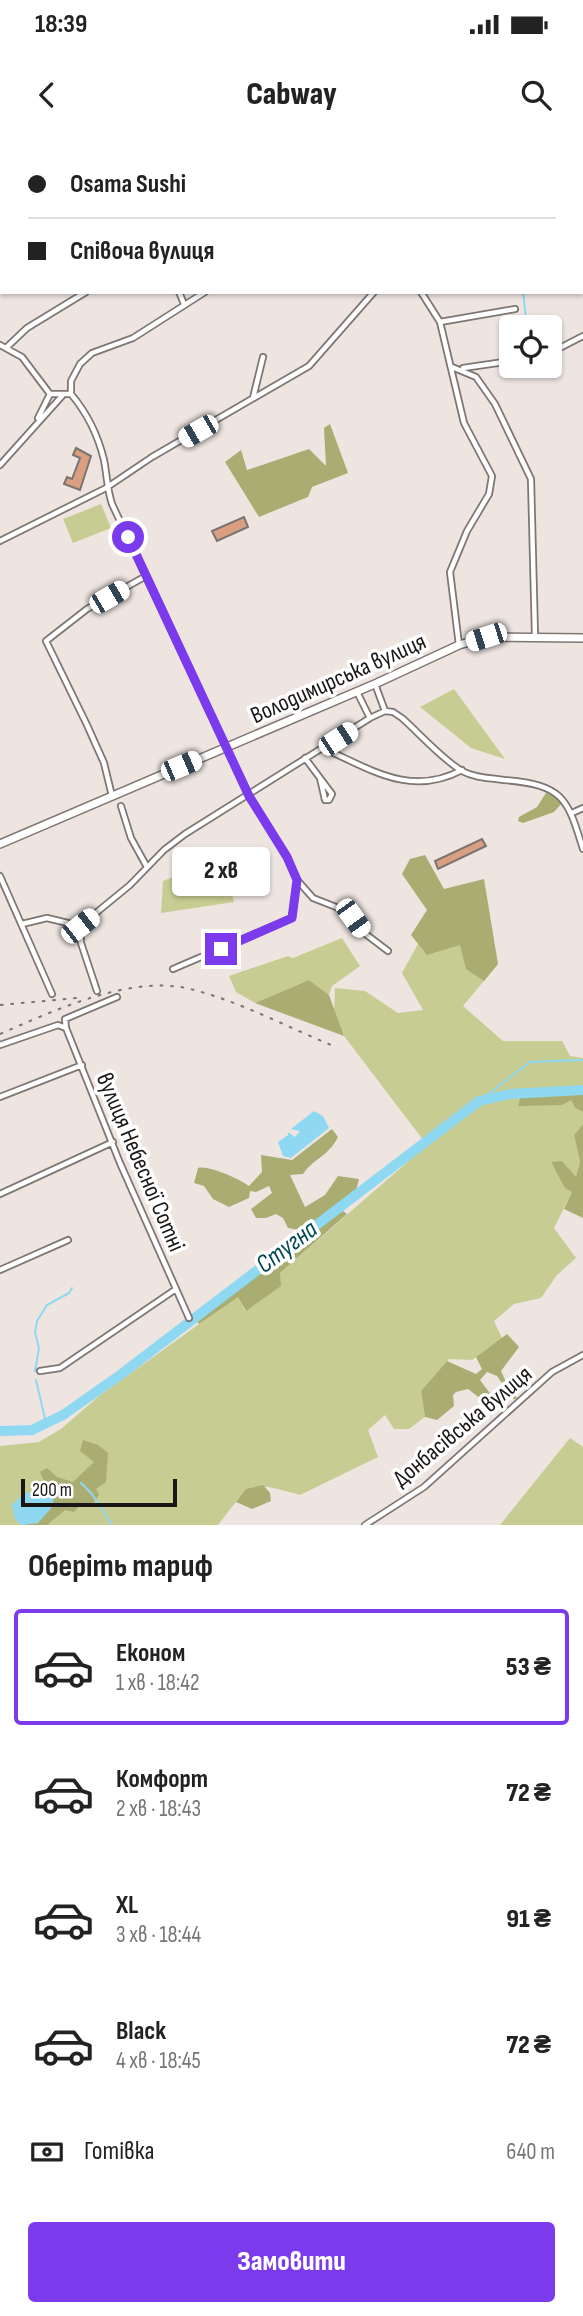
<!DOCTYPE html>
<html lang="uk">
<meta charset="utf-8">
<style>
:root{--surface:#fff;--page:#f2f2f2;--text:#222;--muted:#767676;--line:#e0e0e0;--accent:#7c3aed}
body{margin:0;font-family:"Sofia Sans Condensed",sans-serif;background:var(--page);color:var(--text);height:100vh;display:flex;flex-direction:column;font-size:26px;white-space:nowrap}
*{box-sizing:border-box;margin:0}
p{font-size:23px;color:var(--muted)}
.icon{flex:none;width:38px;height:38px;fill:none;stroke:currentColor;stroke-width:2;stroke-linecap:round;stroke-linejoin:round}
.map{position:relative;height:1385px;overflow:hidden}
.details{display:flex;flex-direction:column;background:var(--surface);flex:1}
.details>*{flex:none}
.banner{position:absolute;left:0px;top:0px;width:584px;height:154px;box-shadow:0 2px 5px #0004;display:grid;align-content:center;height:154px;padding:0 28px;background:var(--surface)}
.fabs{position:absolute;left:499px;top:175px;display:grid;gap:14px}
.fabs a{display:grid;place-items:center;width:63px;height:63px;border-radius:7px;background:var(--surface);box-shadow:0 2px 5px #0004;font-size:35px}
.scale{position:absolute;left:21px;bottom:18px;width:156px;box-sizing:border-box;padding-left:7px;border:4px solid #191615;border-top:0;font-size:19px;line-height:24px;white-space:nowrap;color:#191615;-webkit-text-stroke:5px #fff;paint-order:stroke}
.end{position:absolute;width:32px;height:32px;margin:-16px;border:9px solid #7c3aed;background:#fff;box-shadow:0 0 0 4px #fff}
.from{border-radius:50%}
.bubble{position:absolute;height:49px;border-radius:7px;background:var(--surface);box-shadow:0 2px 5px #0004;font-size:23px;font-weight:800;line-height:49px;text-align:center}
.car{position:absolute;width:21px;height:42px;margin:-21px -10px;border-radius:9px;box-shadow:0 0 5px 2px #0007;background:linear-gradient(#fff 24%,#345 0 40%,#fff 0 76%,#345 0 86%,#fff 0)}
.banner b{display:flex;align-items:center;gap:24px;height:66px;font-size:26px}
.banner b+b{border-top:2px solid var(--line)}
.banner i{width:18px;height:18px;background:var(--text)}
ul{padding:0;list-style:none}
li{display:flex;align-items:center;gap:21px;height:116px;margin:0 14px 10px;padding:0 14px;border:4px solid transparent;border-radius:7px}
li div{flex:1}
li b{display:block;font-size:26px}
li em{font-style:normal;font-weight:800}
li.selected{border-color:var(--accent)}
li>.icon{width:63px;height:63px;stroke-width:1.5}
h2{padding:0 28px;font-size:32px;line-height:84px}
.pay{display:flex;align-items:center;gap:18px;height:77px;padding:0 28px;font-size:26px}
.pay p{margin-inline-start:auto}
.cta{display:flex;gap:14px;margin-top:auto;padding:14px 28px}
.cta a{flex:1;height:80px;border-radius:7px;background:var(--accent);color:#fff;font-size:28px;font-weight:800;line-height:80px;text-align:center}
.status{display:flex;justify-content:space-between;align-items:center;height:49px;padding:0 35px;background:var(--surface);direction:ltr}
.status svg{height:19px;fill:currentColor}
header{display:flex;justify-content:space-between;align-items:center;height:91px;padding:0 28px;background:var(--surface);font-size:32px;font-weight:800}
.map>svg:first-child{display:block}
.green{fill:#c7cc93}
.forest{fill:#a9ad71}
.water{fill:#8ed9f1}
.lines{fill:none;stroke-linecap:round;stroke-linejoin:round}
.stream{stroke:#8ed9f1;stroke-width:2}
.river{stroke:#8ed9f1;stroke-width:10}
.building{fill:#d99f80;stroke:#7a736f;stroke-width:2}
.street-casing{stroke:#7e7672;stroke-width:8}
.primary-casing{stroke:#7e7672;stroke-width:10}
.street{stroke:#fff;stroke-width:4.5}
.primary{stroke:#fff;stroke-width:7}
.rail{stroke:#7a7472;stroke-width:2;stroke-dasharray:3.5 7;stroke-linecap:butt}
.route{stroke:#7c3aed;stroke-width:9}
.labels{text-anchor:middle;stroke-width:7;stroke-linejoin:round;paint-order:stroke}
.street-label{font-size:24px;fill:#191615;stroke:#fff}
.water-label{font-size:26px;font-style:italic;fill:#004657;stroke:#fff}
</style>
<div class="status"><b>18:39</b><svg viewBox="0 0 49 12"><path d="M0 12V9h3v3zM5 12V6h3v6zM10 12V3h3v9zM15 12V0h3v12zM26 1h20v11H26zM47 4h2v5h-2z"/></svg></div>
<header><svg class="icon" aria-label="back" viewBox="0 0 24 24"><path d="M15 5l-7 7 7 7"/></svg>Cabway<svg class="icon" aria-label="search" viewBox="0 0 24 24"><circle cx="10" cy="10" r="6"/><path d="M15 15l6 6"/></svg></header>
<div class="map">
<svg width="583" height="1385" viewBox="0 0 583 1385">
<rect width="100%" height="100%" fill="#eee5e1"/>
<path class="green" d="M101,364L111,388L73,403L63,379Z
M454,549L505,619L471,608L420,567Z
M244,709L260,741L232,754L234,762L161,773L163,741L186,732L197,753L212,745L207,731Z
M440,764L498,824L463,866L503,901H562L570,916L583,918V953L522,955L571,960L575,968L583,972V984L574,995L580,1022L576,1038L562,1021L551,1023L572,1052L554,1088L576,1118L557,1135L541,1158L514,1164L494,1181L502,1198L472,1220L449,1219L421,1251L425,1277L409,1289H394L385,1275L368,1290L378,1317L300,1355C246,1340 252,1342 218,1385H0V1306L39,1302L61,1289L99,1256L238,1156L245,1171L280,1146V1133L427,1005L344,896L334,875L335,848L365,851L398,873L423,870L402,833Z
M342,798L360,826L332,846L329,855L309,840L255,863L236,852L229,836L288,816L293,818Z
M570,1298L583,1307V1385H500Z"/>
<path class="forest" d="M330,284L348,333L312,347L308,357L259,377L225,322L241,310L247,330L309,309L326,326L324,288Z
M546,653L553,654L562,663L554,672L523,683L518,681L519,677L537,667Z
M425,715L444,749L484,739L498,824L484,841L466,829L460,805L427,815L411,795L427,770L402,734L410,719Z
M309,840L329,855L344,896L255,863Z
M583,953V972L575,968L571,960L562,965L518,966L521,955Z
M583,984V1078L564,1069L572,1052L565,1048L551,1022L562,1021L576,1037L580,1022L574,995Z
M332,989L338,997C327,1018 316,1016 303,1034L290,1035L305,1067L325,1055L338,1036L359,1039L356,1051L303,1091L288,1088L283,1078L276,1074L266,1078H256L251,1069L272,1053L269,1046L256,1052L250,1051L249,1058L229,1067L213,1059L204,1046L194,1043L198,1028C209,1025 239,1039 249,1046L262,1032L261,1015L292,1020Z
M342,1070L347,1074L280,1133L281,1146L246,1171L238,1157L199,1184L196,1179Z
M507,1194L519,1207L501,1231L506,1242L511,1244L517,1259H513L497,1236L487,1232L480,1240L495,1260L490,1266L468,1249L456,1252L453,1255L454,1266L437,1280L425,1277L421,1251L447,1221L476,1234L482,1229L476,1217Z
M83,1300L98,1305L108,1313L106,1342L96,1349L99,1355L91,1366L80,1365L74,1372L65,1370L47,1385H21L38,1383L54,1345L44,1341L40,1332L47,1328L57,1337L73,1342L94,1322L80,1311Z
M263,1345L270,1353L271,1361L252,1369L236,1362L246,1349Z"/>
<path class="water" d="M314,971L323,976L329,988L291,1018L283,1016L278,1002L288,995V992L295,997L300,991L291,989Z
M54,1345L53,1366L38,1383L21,1385L15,1379L12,1365L23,1354Z"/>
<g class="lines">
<path class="stream" d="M527,0V2
M523,152L527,187
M479,961L530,922L583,920
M35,1231L39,1208L35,1193L37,1181L47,1165L69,1153L72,1148
M36,1240L46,1283
M81,1343L92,1354L112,1385"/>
<path class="river" d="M0,1291L32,1290L63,1275L120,1235L479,961L509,954L583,950"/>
</g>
<path class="building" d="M76,308L91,316L80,350L64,344L67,337L72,339L80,318L73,315Z
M244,377L248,387L217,401L212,391Z
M482,699L486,706L438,729L435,721Z"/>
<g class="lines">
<g class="street-casing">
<path id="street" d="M128,0L129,2
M227,0L229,2
M424,0V2
M12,2L15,0
M205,2L206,0
M311,2V0
M558,2L559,0
M0,8L2,7
M179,152L184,164
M421,152L440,182L464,283L492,336L489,354L467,391L450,432L459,505
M440,182L515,169
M0,205L22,217L50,254H71C87,273 98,295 104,320C107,335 107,349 112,364L249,656L287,717L297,740L292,778L173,829
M7,207L27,188L86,152
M550,213L583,196
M452,227L476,237L495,264L531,339L535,496
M463,228L511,221
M71,254V241L80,224L92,213L133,198L205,152
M253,258L263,217
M38,278L50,254
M0,325L62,256
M0,401L106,348L152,317L309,226L374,152
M357,552L370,578L385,571L375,544
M385,571L393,572L402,578C419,593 442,619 462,631C475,638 490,638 504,640C563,645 567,657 583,709
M325,609C372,630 411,657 462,630
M305,618L320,638L325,660H329L332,654L320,638
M112,656L104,623L87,585L46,501L87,469L146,436
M121,666L131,698L147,727
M572,673L583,668
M0,736L52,854
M298,741L313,758L336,767L353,778L363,792L388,811
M22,784L47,778L80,786
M97,851L81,803L80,786L130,745L164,710L185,694L370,578
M117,857L65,879L66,888L120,1023L189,1178
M0,905L58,885L66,888
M0,957L82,925
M0,1054L113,1002
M0,1130L68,1100
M40,1231L60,1228L176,1149
M365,1385L424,1347L552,1232L583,1215"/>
</g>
<g class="primary-casing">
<path id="primary" d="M0,704L377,543L459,505L486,497L583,498"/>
</g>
<use href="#street" class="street"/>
<use href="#primary" class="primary"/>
<path class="rail" d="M0,865L77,858
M0,894C53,871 127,836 186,848C235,859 289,888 336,907"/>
</g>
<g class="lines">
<path class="route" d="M128,397L249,656L287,717L297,740L292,778L221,809"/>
</g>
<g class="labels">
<g class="street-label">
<text transform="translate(338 538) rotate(-24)" y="8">Володимирська вулиця</text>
<text transform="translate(141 1022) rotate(67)" y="8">вулиця Небесної Сотні</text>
<text transform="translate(462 1286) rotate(-40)" y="8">Донбасівська вулиця</text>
</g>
<g class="water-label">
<text transform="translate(286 1106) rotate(-37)" y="9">Стугна</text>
</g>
</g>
</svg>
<div class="fabs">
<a><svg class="icon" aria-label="locate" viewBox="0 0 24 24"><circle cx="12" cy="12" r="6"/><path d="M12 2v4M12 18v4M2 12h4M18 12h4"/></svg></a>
</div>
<div class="scale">200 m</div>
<i class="end from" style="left:128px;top:397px"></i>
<i class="end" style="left:221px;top:809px"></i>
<div class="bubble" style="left:172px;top:707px;width:98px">2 хв</div>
<i class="car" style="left:198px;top:291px;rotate:240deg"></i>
<i class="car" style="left:109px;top:457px;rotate:60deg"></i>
<i class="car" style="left:486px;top:497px;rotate:252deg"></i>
<i class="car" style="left:338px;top:599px;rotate:57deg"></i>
<i class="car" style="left:181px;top:626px;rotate:67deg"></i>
<i class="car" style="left:353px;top:778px;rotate:144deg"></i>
<i class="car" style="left:80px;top:786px;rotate:52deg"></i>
<div class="banner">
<b><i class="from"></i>Osama Sushi</b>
<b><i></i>Співоча вулиця</b>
</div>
</div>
<section class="details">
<h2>Оберіть тариф</h2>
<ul>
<li class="selected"><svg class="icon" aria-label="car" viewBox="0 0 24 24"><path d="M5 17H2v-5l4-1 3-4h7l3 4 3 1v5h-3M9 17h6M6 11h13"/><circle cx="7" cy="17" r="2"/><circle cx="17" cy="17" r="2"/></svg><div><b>Економ</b><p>1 хв · 18:42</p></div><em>53 ₴</em></li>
<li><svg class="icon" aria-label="car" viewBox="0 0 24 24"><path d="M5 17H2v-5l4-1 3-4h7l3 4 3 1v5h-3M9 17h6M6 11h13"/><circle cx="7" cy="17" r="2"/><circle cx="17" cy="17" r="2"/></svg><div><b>Комфорт</b><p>2 хв · 18:43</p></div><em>72 ₴</em></li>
<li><svg class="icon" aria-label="car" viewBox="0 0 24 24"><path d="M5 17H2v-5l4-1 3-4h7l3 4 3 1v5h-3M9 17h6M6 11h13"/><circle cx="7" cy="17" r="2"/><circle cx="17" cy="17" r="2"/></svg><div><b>XL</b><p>3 хв · 18:44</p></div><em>91 ₴</em></li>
<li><svg class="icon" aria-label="car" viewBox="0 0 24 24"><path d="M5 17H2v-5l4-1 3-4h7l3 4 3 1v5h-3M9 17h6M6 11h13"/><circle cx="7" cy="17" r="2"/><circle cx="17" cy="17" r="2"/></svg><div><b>Black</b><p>4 хв · 18:45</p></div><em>72 ₴</em></li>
</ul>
<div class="pay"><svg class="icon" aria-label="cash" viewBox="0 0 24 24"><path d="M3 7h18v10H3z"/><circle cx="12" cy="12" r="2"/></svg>Готівка<p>640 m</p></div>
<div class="cta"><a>Замовити</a></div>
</section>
